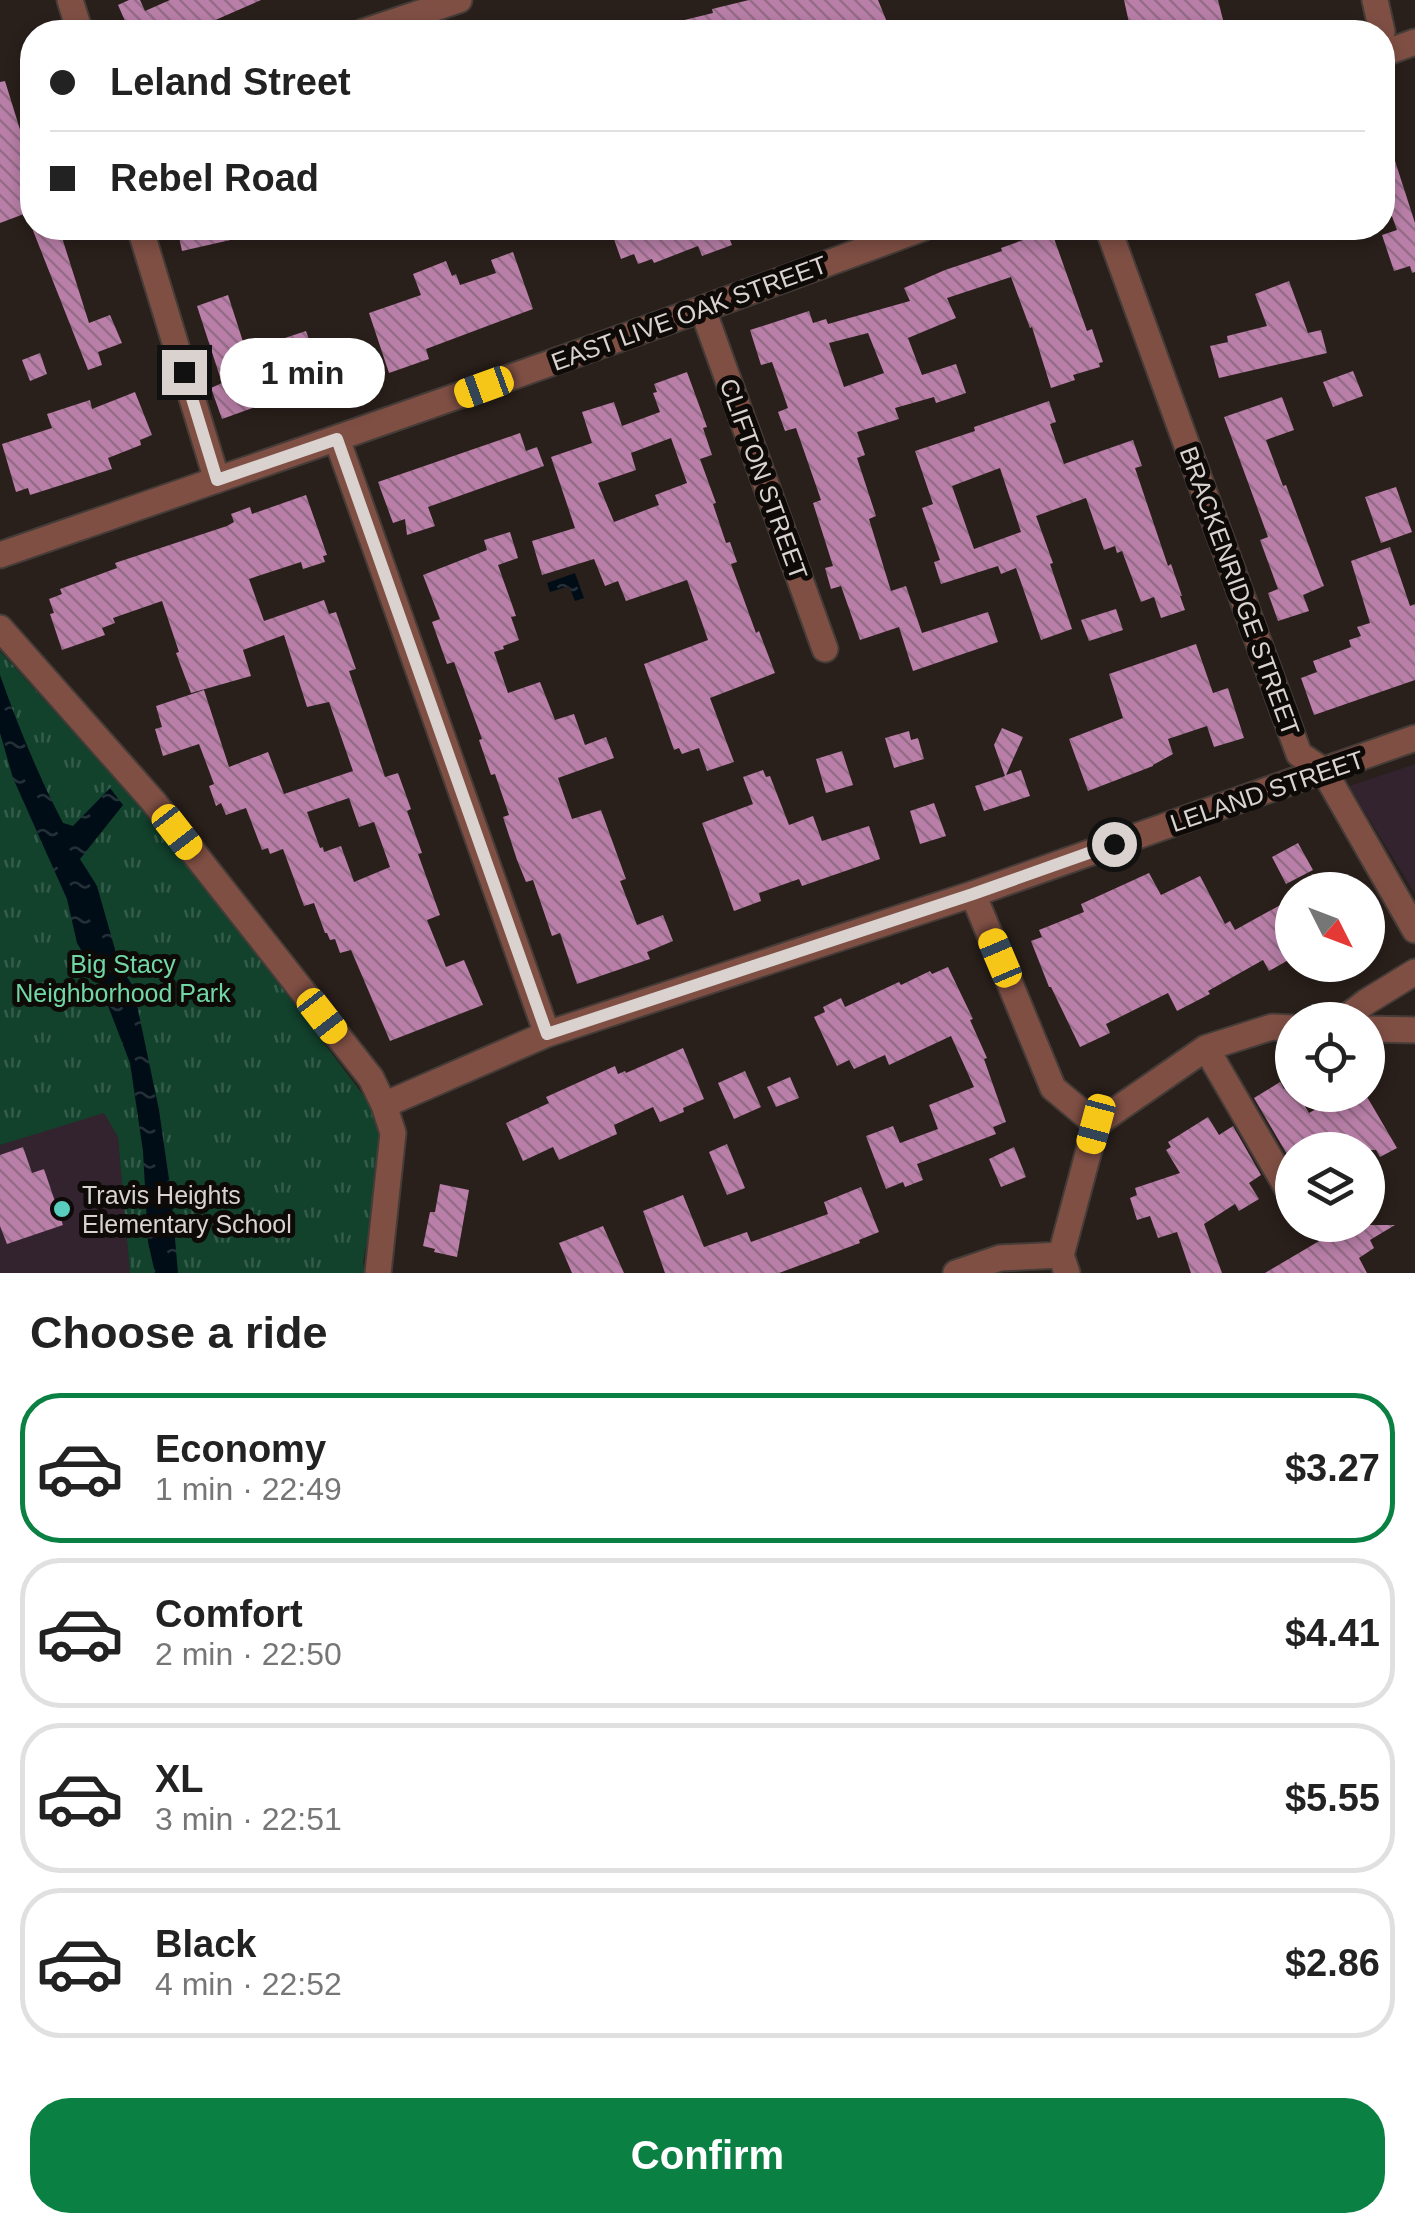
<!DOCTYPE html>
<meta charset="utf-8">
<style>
:root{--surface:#fff;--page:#f2f2f2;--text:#222;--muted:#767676;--line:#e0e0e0;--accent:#0b8043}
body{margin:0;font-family:Arial,sans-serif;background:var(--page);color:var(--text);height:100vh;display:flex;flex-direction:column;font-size:38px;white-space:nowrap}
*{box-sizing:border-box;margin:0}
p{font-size:32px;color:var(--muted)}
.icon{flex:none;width:55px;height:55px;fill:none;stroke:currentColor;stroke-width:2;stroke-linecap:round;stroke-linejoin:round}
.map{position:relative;height:1273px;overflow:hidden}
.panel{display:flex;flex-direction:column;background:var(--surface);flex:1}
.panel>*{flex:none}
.banner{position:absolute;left:20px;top:20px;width:1375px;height:220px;border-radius:40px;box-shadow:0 5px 15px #0003;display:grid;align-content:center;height:220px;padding:0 30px;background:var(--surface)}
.needle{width:65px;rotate:132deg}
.tools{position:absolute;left:1275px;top:872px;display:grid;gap:20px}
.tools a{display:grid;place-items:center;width:110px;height:110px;border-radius:50%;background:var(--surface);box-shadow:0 5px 15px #0003;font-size:50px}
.end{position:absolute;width:45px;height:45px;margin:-22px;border:12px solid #d9d2cf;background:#111;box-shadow:0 0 0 5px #111}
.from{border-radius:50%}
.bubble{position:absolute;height:70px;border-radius:35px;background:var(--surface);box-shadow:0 5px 15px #0003;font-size:32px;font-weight:700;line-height:70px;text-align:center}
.car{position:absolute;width:30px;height:60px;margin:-30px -15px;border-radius:12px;box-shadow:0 0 8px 2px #0007;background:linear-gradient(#f5c518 24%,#345 0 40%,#f5c518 0 76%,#345 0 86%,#f5c518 0)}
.banner b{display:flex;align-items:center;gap:35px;height:95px;font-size:38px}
.banner b+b{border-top:2px solid var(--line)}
.banner i{width:25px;height:25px;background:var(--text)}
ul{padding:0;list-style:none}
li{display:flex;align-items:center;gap:30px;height:150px;margin:0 20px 15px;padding:0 10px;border:5px solid var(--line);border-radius:40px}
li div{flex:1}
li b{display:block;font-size:38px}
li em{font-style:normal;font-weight:700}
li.on{border-color:var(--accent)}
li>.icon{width:90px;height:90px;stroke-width:1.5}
h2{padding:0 30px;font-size:45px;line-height:120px}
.primary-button{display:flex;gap:20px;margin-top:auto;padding:20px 30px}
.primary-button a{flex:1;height:115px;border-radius:40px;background:var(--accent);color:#fff;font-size:40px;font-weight:700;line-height:115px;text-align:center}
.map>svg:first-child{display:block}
.education{fill:#32232f}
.grass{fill:url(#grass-tufts)}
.water{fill:url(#water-ripples)}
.building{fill:url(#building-back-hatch);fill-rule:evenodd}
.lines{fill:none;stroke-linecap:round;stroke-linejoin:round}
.minor-casing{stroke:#453c38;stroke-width:29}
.minor{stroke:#7f4f44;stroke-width:25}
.route{stroke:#d9d2cf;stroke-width:12}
.poi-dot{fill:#59cebe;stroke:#0e0a08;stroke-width:4}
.labels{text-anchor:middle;stroke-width:10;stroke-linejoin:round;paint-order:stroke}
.street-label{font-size:25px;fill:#d9d2cf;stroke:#0e0a08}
.park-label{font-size:25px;fill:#71d7a5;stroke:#0e0a08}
.poi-label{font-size:25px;fill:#d9d2cf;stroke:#0e0a08;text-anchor:start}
</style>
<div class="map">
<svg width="1415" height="1273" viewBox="0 0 1415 1273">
<defs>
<pattern id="grass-tufts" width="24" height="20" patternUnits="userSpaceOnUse" patternTransform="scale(2.5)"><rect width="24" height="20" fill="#12412c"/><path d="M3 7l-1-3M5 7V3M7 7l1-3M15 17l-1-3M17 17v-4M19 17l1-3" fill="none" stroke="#345c4a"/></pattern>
<pattern id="water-ripples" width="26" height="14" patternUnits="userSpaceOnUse" patternTransform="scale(2.5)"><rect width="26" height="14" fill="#000d17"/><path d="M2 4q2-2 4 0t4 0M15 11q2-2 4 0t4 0" fill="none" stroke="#252f38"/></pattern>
<pattern id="building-back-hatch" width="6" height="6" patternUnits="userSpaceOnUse" patternTransform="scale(2.5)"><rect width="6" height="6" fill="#b97fa8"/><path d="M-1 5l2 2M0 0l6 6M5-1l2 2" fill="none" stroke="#956c88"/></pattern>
</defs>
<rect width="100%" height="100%" fill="#291f1b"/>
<path class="education" d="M1415,764V894L1349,786Z
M104,1112L118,1137L130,1273H0V1145Z"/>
<path class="grass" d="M0,651L170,840L370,1104L382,1133L379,1178L363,1262L365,1273H130L118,1137L104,1113L0,1145Z"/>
<path class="water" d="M575,573L584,598L575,601L569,586L550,592L547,583Z
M0,675C18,726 38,775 63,823L73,826L110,788L123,805L80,859L97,886L120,967L133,986L159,1110L171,1193L178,1273H155L148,1242L143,1151L130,1063L97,977L77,943L67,899L13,778L0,733Z"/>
<path class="building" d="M129,0H140L145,11L170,0H261L188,32H98L125,21L118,5Z
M749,0H878L891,32H665L664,25L713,13L712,9Z
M1124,0H1218L1223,20L1165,32H1131Z
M5,81L26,149L32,147V211L0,223V82Z
M1387,136L1415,223V272L1412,273L1410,266L1394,271L1382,235L1397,230L1382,189V137Z
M32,228H59L89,323L110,315L122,343L98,352L102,365L88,370Z
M177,228H247L248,236L182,251Z
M610,228H742L743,229L728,235L732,245L702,256L698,246L654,263L652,259L638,264L634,254L621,259Z
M1051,230L1087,331L1092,329L1103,362L1099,363L1100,367L1073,375L1075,380L1051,388L1032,327L1030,328L1011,277L947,298L956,318L908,338L922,375L956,364L966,393L936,403L934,397L895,408L899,419L857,432L865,455L857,458L876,516L869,519L891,591L906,586L922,633L988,612L998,642L913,671L899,627L860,640L841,586L831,589L825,568L833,566L813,503L821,500L796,428L785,431L778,412L788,408L772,362L761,365L750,330L809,311L813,323L826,319L828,324L910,301L904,288L945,270L1002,251L1001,248ZM868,333L884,373L844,387L829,343Z
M513,252L533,309L426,349L429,359L389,373L369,313L421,295L413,274L446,261L452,276L456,274L460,285L496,273L491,260Z
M1289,281L1308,333L1321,330L1327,353L1219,378L1210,346L1228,342L1227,336L1267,326L1255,294Z
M228,295L246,351L306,331L323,379L305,385L306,389L222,419L211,388L222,383L197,306Z
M40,353L47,374L30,381L22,360Z
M1353,371L1363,396L1333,407L1323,382Z
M687,372L707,427L703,428L712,455L700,459L716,503L713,504L726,543L730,542L737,562L731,564L756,633L759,631L775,673L710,698L734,762L707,771L699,748L682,754L679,748L674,750L644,664L708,640L687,580L626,601L618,581L605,586L594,559L542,575L532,541L575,528L551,457L592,443L582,412L614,402L622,426L660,412L653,393L657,392L654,384ZM671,438L687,483L655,495L659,505L614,522L598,483L636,470L631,453Z
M135,392L152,435L140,440L141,445L108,458L112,469L30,495L28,488L16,492L2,444L52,428L47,414L90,400L92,409Z
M1282,397L1294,430L1266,440L1283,486L1286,485L1324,586L1303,595L1309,611L1278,621L1268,593L1278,589L1260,540L1268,537L1224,417Z
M1049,401L1056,422L1050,424L1064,464L1133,440L1142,466L1135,468L1168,566L1171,564L1182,596H1180L1185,610L1161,618L1154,597L1141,602L1122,551L1117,553L1115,546L1104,550L1086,498L1036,516L1053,563L1050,564L1072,629L1041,640L1016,568L1001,574L998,566L941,584L934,562L940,560L922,508L933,504L915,451L975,431L974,427ZM1000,468L1021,532L974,549L952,486Z
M520,433L526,451L537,447L544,466L428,507L435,526L407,535L405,519L393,523L378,482Z
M1396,487L1412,532L1381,543L1365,497Z
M306,495L327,555L323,556L325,562L303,569L301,562L249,579L264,621L324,600L329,614L336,612L356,669L349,671L385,777L398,773L411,809L407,811L422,853L418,854L440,915L427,920L446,967L464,960L483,1005L390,1041L351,950L340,953L335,939L330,940L327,933H325L314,903L304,906L283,849L270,854L268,848L262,850L246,808L226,815L221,803L216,806L209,786L214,784L199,744L163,756L155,729L162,727L156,706L204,690L229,767L268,752L284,794L353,771L329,702L307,707L284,635L243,650L251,676L191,693L176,653L179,652L162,601L113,618L115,623L102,628L105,635L62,650L50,614L54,613L49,599L62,594L60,589L117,568L115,563L227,526L234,522L231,514L250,507L252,514ZM349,798L359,827L374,822L390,867L354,882L341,846L324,852L323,847L320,848L307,812Z
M510,532L518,558L498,565L516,616L511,617L519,640L503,646L504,649L494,652L508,693L540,682L555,720L574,714L585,745L606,737L614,758L558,778L572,819L601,810L626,879L620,881L637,925L663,915L673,941L647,952L650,959L577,984L560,933L552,936L533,880L526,882L517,860L503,817L509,815L495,774L491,775L479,740L482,739L454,662L447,664L432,622L440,619L423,575L487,550L484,540Z
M1390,547L1410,606L1415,604V680L1314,715L1301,678L1317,672L1313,661L1351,647L1349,640L1361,636L1357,627L1370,623L1351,561Z
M1116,609L1123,630L1089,641L1081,620Z
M1196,644L1213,693L1228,688L1244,738L1214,747L1207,726L1168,739L1173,754L1153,765V766L1088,791L1069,739L1123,718L1109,674Z
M1002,728L1023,737L1006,775L1021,770L1030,796L984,811L975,786L1005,776L994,745Z
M909,731L911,740L918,738L924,759L894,768L885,738Z
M842,751L853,785L826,793L816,759Z
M763,770L766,777L770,776L789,825L813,816L822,841L869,826L880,859L802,886L799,879L759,893L761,901L734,911L702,823L753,804L743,777Z
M934,803L946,836L920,844L910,811Z
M1298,843L1313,870L1286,884L1272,857Z
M1149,873L1161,895L1200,876L1225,924L1230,921L1235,930L1284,903L1292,918V958L1269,971L1263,960L1208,991L1210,994L1177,1011L1168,993L1106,1024L1110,1033L1080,1047L1051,987H1049L1031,941L1042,937L1039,930L1084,912L1081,904Z
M948,967L973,1019L970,1020L987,1058L984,1059L1006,1122L993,1127L996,1134L917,1164L923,1180L905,1187L903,1182L886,1189L866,1136L893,1126L900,1143L938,1129L929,1105L974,1087L951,1036L889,1065L885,1055L854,1069L849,1060L837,1066L814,1017L825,1012L823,1007L841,998L845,1007L899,982L901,985L930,971L932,974Z
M683,1048L704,1099L683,1108L684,1112L660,1122L653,1107L614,1125L617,1134L559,1160L553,1147L523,1161L506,1123L549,1103L546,1097L615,1066L618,1074L625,1071L626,1073Z
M745,1071L761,1107L734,1119L718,1083Z
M790,1077L799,1098L776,1107L767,1087Z
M1280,1082L1284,1089L1291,1084L1292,1095H1298L1309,1113L1341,1095H1366L1397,1148L1380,1157L1376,1150H1292V1153L1288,1156L1254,1098Z
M1208,1117L1219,1135L1233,1126L1261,1175L1249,1183L1259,1199L1239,1211L1235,1204L1204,1224L1222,1273H1191L1177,1232L1158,1238L1150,1216L1137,1220L1130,1198L1137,1195L1135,1188L1180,1173L1166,1150L1171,1147L1168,1142Z
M727,1144L745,1188L727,1195L709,1152Z
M23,1147L32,1173L44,1169L63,1225L7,1244L0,1226V1155Z
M1014,1147L1026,1177L1001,1187L989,1159Z
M440,1184L469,1190L457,1257L434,1252L435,1249L423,1246L430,1212H435Z
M861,1187L879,1232L859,1240L860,1243L779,1273H665L643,1211L683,1195L704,1247L747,1232L751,1242L828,1214L824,1202Z
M1320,1225H1395L1370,1240L1374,1248L1359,1258L1367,1273H1265L1326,1237Z
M603,1226L624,1273H572L559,1243Z"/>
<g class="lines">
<g class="minor-casing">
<path id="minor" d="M70,0L80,32
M1375,0L1382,32
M363,32L459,0
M1382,54L1415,42
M140,228L217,480
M1108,228L1299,754L1324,771L1415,930
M703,310L825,649
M337,439L547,1034
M0,555C309,448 617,342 923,228
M0,628L153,801L371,1078L384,1105L393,1133L378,1273
M973,894L1053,1088L1096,1124L1061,1255L1067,1273
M1343,1020L1366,1002L1415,972
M1368,1029L1415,1030
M1206,1048L1292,1196
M384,1105L547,1034L973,894L1415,738
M1096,1124L1206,1048L1272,1027L1292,1028
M956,1273L1000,1258L1061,1255"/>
</g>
<use href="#minor" class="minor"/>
</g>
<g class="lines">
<path class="route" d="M184,372L217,480L337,439L547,1034L973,894L1114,844"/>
</g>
<circle class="poi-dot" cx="62" cy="1209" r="10"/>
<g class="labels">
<g class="street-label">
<text transform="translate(689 313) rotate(-20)" y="9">EAST LIVE OAK STREET</text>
<text transform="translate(764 479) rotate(70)" y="9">CLIFTON STREET</text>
<text transform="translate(1240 591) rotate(70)" y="9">BRACKENRIDGE STREET</text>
<text transform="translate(1267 791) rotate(-19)" y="9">LELAND STREET</text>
</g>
<g class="park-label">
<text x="123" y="973">Big Stacy<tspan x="123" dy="29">Neighborhood Park</tspan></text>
</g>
<g class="poi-label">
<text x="82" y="1204">Travis Heights<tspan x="82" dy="29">Elementary School</tspan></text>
</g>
</g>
</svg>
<div class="tools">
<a><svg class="needle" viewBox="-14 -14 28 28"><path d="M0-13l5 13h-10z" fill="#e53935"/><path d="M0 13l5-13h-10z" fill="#767676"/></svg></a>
<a><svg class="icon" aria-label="locate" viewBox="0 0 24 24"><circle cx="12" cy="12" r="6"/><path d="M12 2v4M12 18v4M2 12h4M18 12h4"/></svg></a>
<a><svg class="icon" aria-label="layers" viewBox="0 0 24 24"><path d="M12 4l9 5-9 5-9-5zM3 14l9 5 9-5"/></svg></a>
</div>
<i class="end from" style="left:1114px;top:844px"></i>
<i class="end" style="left:184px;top:372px"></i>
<div class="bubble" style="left:220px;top:338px;width:165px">1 min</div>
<i class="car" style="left:484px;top:387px;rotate:250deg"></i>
<i class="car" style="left:177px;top:832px;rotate:142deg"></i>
<i class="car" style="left:1000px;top:958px;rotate:337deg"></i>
<i class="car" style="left:322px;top:1016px;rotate:142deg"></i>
<i class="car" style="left:1096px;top:1124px;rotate:195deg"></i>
<div class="banner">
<b><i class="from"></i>Leland Street</b>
<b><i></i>Rebel Road</b>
</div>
</div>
<section class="panel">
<h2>Choose a ride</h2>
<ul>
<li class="on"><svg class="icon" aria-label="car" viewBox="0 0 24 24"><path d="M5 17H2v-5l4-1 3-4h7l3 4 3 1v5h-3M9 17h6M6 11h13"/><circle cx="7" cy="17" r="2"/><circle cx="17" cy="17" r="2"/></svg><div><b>Economy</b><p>1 min · 22:49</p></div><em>$3.27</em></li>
<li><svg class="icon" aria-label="car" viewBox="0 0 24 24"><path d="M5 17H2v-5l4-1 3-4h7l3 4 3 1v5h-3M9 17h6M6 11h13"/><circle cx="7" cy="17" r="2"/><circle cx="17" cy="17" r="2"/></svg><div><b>Comfort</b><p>2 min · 22:50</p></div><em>$4.41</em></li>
<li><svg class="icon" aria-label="car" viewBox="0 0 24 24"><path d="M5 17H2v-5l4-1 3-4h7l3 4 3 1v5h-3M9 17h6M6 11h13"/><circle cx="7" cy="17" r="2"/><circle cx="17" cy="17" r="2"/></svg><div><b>XL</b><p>3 min · 22:51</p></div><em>$5.55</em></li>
<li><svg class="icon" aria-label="car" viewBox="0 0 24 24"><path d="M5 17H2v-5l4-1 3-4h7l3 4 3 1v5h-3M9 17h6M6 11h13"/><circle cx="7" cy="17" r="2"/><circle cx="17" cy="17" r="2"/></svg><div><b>Black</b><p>4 min · 22:52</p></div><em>$2.86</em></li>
</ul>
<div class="primary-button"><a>Confirm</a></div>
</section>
